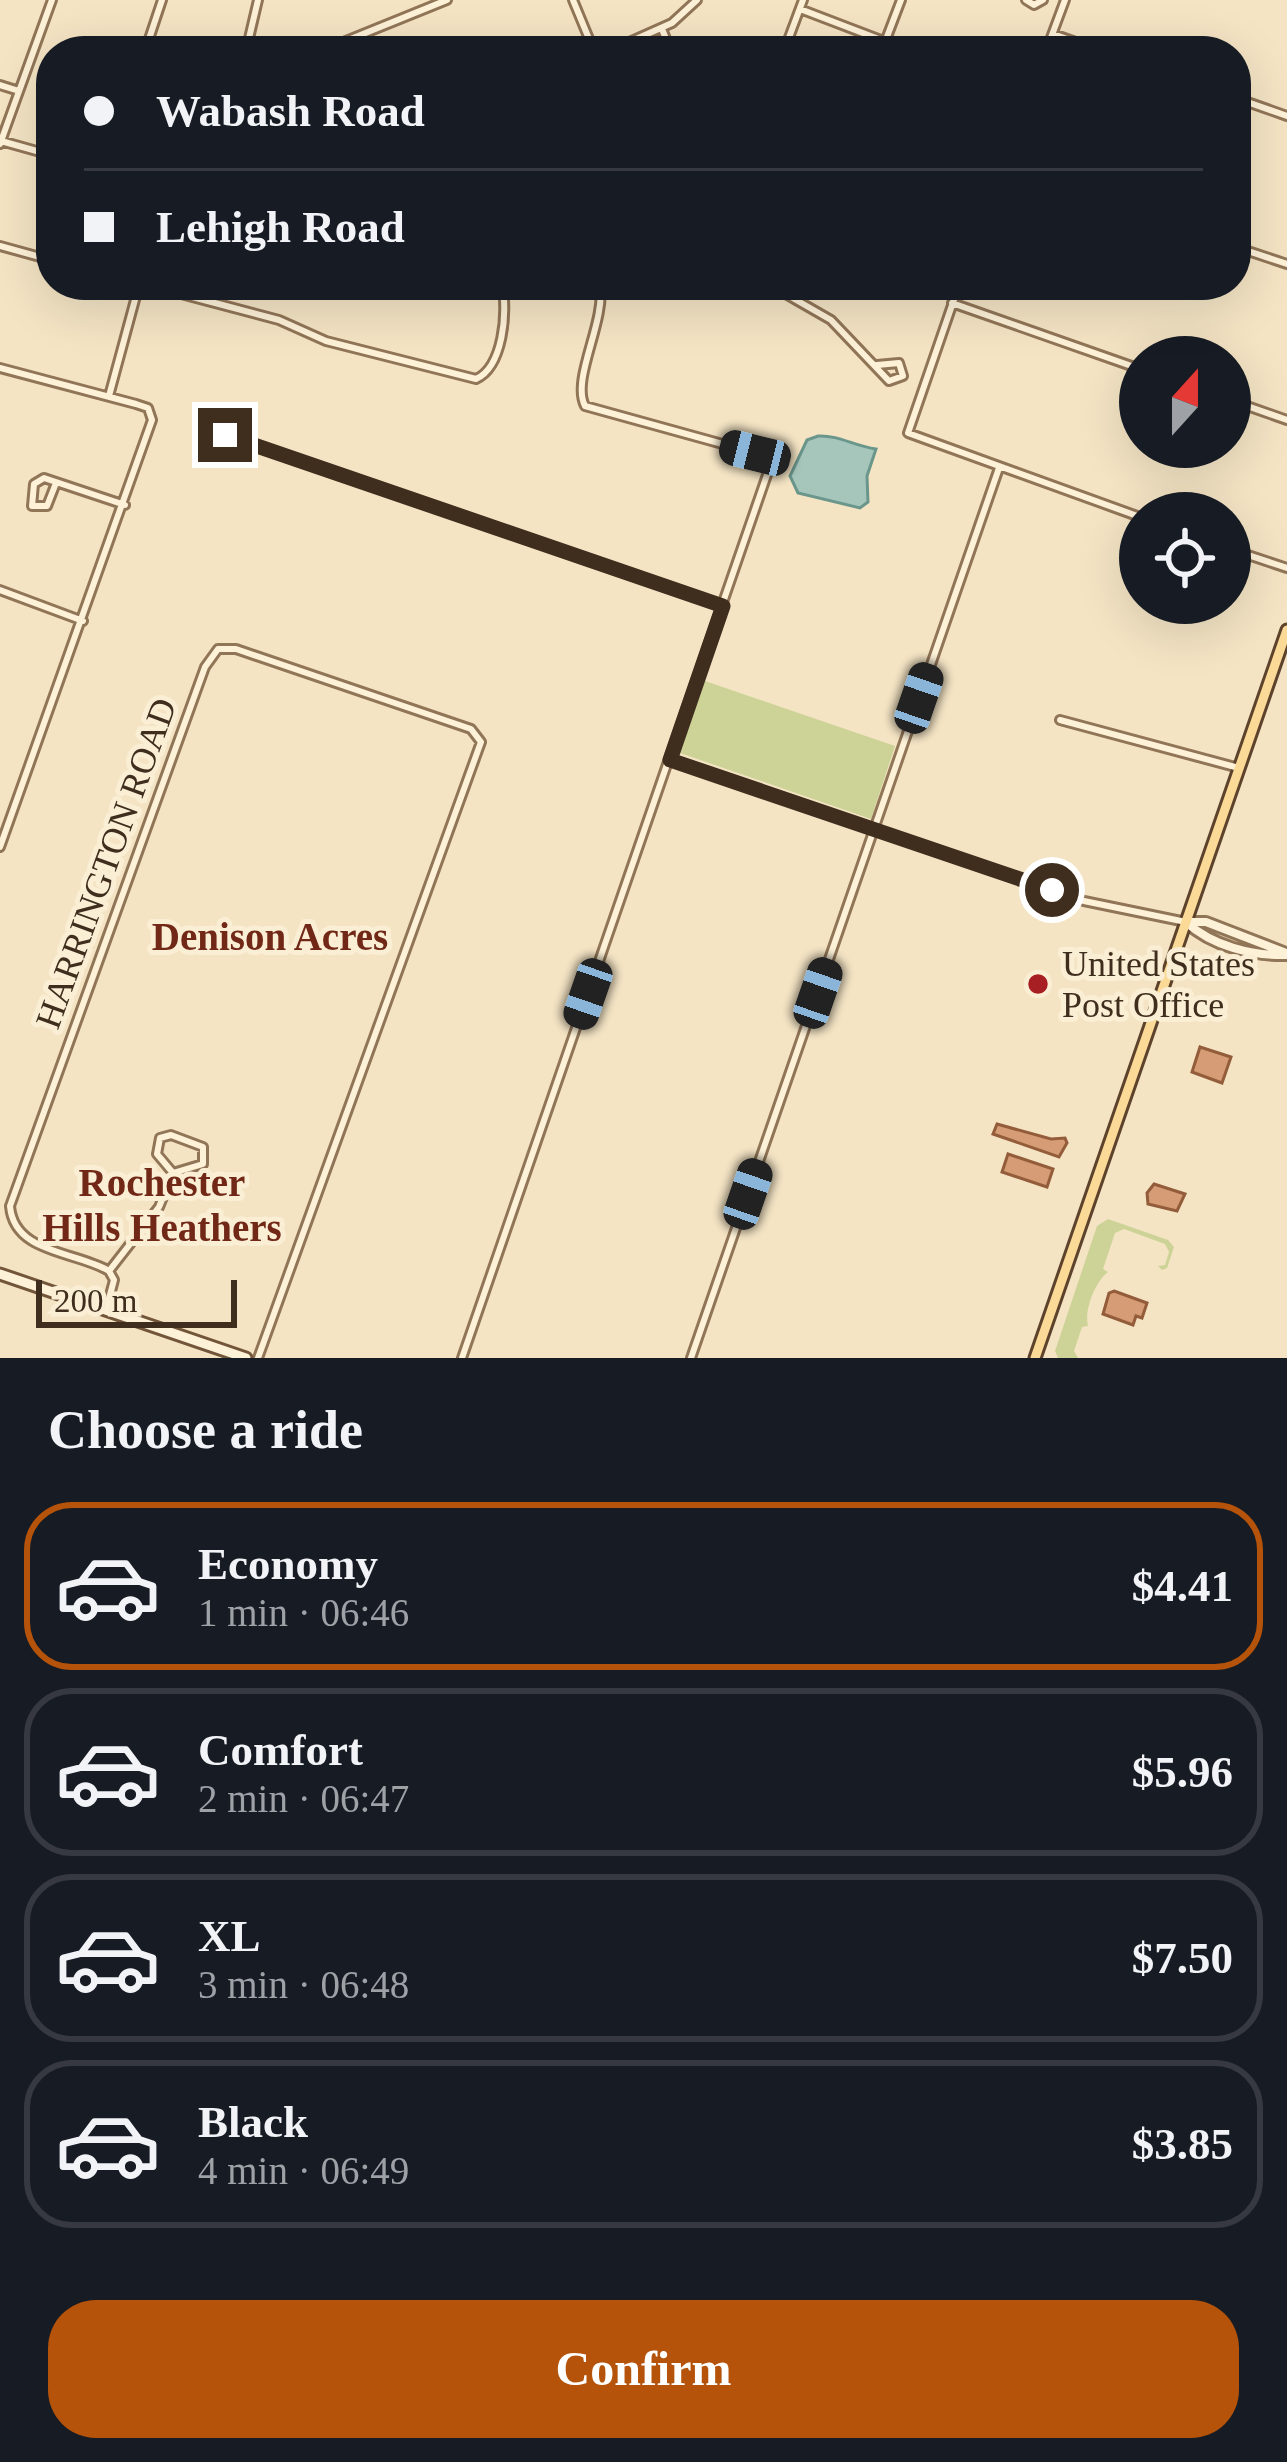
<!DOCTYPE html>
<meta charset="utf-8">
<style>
:root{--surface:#171b24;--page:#20242c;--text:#f1f3f6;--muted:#9ea1a6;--line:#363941;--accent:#b45309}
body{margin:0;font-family:Georgia,serif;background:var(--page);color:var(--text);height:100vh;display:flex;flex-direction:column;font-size:45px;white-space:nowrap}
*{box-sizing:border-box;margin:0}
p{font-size:39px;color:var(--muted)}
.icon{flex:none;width:66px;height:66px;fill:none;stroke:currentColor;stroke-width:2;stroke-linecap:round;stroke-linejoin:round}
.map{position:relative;height:1358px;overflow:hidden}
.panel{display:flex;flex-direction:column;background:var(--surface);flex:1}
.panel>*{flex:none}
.guide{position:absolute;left:36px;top:36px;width:1215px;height:264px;border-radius:48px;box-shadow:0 12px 48px #0002;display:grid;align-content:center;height:264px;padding:0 48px;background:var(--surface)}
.needle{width:78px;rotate:21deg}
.fabs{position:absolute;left:1119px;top:336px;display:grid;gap:24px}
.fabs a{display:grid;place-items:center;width:132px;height:132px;border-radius:50%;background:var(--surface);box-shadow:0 12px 48px #0002;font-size:60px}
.scale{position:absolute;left:36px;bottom:30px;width:201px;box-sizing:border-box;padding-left:12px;border:6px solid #3f2d1d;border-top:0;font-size:33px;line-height:42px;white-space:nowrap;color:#3f2d1d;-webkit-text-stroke:9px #faeed4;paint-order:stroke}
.end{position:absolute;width:54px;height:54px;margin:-27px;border:15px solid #3f2d1d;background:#fff;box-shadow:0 0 0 6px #fff}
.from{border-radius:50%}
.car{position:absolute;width:36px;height:72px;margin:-36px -18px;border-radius:15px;box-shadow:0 0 9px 3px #0007;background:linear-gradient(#222 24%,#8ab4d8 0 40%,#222 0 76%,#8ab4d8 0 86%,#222 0)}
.guide b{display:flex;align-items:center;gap:42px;height:114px;font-size:45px}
.guide b+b{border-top:3px solid var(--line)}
.guide i{width:30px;height:30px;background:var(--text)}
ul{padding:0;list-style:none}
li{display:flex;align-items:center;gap:36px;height:168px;margin:0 24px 18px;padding:0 24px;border:6px solid var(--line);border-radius:48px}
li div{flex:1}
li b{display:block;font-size:45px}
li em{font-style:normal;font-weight:700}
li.selected{border-color:var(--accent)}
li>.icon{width:108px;height:108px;stroke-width:1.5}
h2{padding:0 48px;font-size:54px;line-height:144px}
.button{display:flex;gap:24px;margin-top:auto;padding:24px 48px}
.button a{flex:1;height:138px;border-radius:48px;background:var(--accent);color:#fff;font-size:48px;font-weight:700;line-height:138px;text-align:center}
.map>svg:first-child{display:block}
.green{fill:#cdd396}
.water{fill:#a6c6bc;stroke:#6b968b;stroke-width:3}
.building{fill:#d69c75;stroke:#935c3a;stroke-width:3}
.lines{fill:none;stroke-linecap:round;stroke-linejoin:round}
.minor-casing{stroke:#917557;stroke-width:12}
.tertiary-casing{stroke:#917557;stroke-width:14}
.secondary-casing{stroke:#73563a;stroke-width:15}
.primary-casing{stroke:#5e432c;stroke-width:15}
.minor{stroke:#fdf1d8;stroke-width:6}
.tertiary{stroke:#fdf1d8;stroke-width:8}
.secondary{stroke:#fdf1d8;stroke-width:9}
.primary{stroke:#fbda98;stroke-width:9}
.route{stroke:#3f2d1d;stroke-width:15}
.poi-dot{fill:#a81f23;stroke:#faeed4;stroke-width:4.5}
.labels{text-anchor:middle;stroke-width:10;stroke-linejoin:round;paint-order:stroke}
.street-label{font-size:36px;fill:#3f2d1d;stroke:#faeed4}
.poi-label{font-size:36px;fill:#3f2d1d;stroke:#faeed4;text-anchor:start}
.neighbourhood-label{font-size:39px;font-weight:bold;fill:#712817;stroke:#faeed4}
</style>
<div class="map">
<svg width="1287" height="1358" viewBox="0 0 1287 1358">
<rect width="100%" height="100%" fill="#f4e4c4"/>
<path class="green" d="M705,681L895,746L871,819L680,753Z
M1108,1219L1168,1240L1174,1247L1167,1268L1162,1270L1158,1266L1165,1265L1169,1252L1165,1244L1124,1229L1115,1233L1103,1269L1108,1272C1095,1282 1084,1310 1088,1326L1082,1327L1074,1351L1078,1358H1058L1055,1351L1097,1226Z"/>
<path class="water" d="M818,436C839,435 854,446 876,449L867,476L868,502L860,508L798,493L790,476L807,440Z"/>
<path class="building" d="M1200,1047L1231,1057L1222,1083L1192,1072Z
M997,1124L1051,1139L1065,1138L1067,1143L1059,1157L993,1134Z
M1008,1154L1053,1169L1047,1187L1002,1172Z
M1154,1184L1185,1194L1177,1211L1148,1204L1147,1193Z
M1114,1291L1147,1303L1142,1318L1136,1316L1133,1325L1103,1314L1109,1293Z"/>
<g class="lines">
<g class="minor-casing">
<path id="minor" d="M573,0L594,51
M1026,0L1034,5L1043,0
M800,9L910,51
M662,29L671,51
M1053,34L1101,51
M885,42L901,0
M145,51L162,0
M246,51L258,0
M321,51L447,0
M609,51L672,23L697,0
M784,51L803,0
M1046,51L1065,0
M0,85L19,91
M1236,98L1287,116
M1,141L51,155
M0,144L52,0
M0,246L51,260
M1236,247L1287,264
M147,285L279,320L326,341L476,379C503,367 508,312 502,285
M770,285L831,320L889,381L903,376L899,363L877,365
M959,285L908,433L1140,517
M952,303L1140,369
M0,368L136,404L148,408L152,420L0,847
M109,396L139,285
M1230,400L1287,420
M225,435L723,606
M56,483L47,506H32L34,484L44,478L125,505
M1230,549L1287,568
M0,590L83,621
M1060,720L1239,768
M670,759L1084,901L1186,922
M109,1271L159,1207L173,1173L203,1164V1147L171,1135L160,1138L157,1154L173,1173
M106,1310L114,1280L109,1271C76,1251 14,1254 10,1206L205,667L218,649H236L471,729L481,742L258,1358
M462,1358L768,472L766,461L755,453L585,406C571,379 606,322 600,285
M691,1358L999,468"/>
</g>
<g class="tertiary-casing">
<path id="tertiary" d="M1186,922C1212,946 1252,956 1287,955
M1187,922H1206L1286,953"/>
</g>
<g class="secondary-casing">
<path id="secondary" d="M0,1274L246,1358"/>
</g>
<g class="primary-casing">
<path id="primary" d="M1035,1358L1287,630"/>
</g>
<use href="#minor" class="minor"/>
<use href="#tertiary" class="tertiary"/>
<use href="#secondary" class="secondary"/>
<use href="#primary" class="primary"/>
</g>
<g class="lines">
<path class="route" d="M225,435L723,606L670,760L1052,890"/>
</g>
<circle class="poi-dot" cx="1038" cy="984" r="12"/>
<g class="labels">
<g class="street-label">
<text transform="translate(105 863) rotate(-70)" y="13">HARRINGTON ROAD</text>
</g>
<g class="poi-label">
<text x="1062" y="976">United States<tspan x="1062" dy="41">Post Office</tspan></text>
</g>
<g class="neighbourhood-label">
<text x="270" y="950">Denison Acres</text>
<text x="162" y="1196">Rochester<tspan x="162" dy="45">Hills Heathers</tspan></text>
</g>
</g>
</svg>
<div class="fabs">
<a><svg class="needle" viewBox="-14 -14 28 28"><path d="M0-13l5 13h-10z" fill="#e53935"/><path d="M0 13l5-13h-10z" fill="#9ea1a6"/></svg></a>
<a><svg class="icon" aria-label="locate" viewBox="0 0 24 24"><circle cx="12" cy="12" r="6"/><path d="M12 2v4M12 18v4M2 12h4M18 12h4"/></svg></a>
</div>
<div class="scale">200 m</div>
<i class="end from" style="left:1052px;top:890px"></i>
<i class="end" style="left:225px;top:435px"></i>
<i class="car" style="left:755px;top:453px;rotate:284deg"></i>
<i class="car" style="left:919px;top:698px;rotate:19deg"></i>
<i class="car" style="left:818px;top:993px;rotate:19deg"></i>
<i class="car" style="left:588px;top:994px;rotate:199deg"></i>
<i class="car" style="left:748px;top:1194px;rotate:19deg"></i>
<div class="guide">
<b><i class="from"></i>Wabash Road</b>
<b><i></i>Lehigh Road</b>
</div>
</div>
<section class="panel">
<h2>Choose a ride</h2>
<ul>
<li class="selected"><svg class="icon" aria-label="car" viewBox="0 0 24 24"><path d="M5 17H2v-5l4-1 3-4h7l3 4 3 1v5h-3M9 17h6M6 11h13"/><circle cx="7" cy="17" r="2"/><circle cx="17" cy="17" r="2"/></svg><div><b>Economy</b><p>1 min · 06:46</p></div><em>$4.41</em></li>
<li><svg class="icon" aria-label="car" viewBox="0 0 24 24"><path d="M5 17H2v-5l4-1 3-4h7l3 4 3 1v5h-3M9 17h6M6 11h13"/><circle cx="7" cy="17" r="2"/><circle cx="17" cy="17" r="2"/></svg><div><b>Comfort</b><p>2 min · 06:47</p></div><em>$5.96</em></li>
<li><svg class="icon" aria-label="car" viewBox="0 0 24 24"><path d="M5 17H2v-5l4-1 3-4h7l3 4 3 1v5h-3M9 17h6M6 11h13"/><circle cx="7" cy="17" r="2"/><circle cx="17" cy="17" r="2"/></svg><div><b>XL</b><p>3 min · 06:48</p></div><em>$7.50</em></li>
<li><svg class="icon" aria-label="car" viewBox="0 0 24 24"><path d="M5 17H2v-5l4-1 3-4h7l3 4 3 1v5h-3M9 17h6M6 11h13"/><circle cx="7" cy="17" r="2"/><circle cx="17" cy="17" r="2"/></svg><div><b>Black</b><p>4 min · 06:49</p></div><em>$3.85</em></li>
</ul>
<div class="button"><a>Confirm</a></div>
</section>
